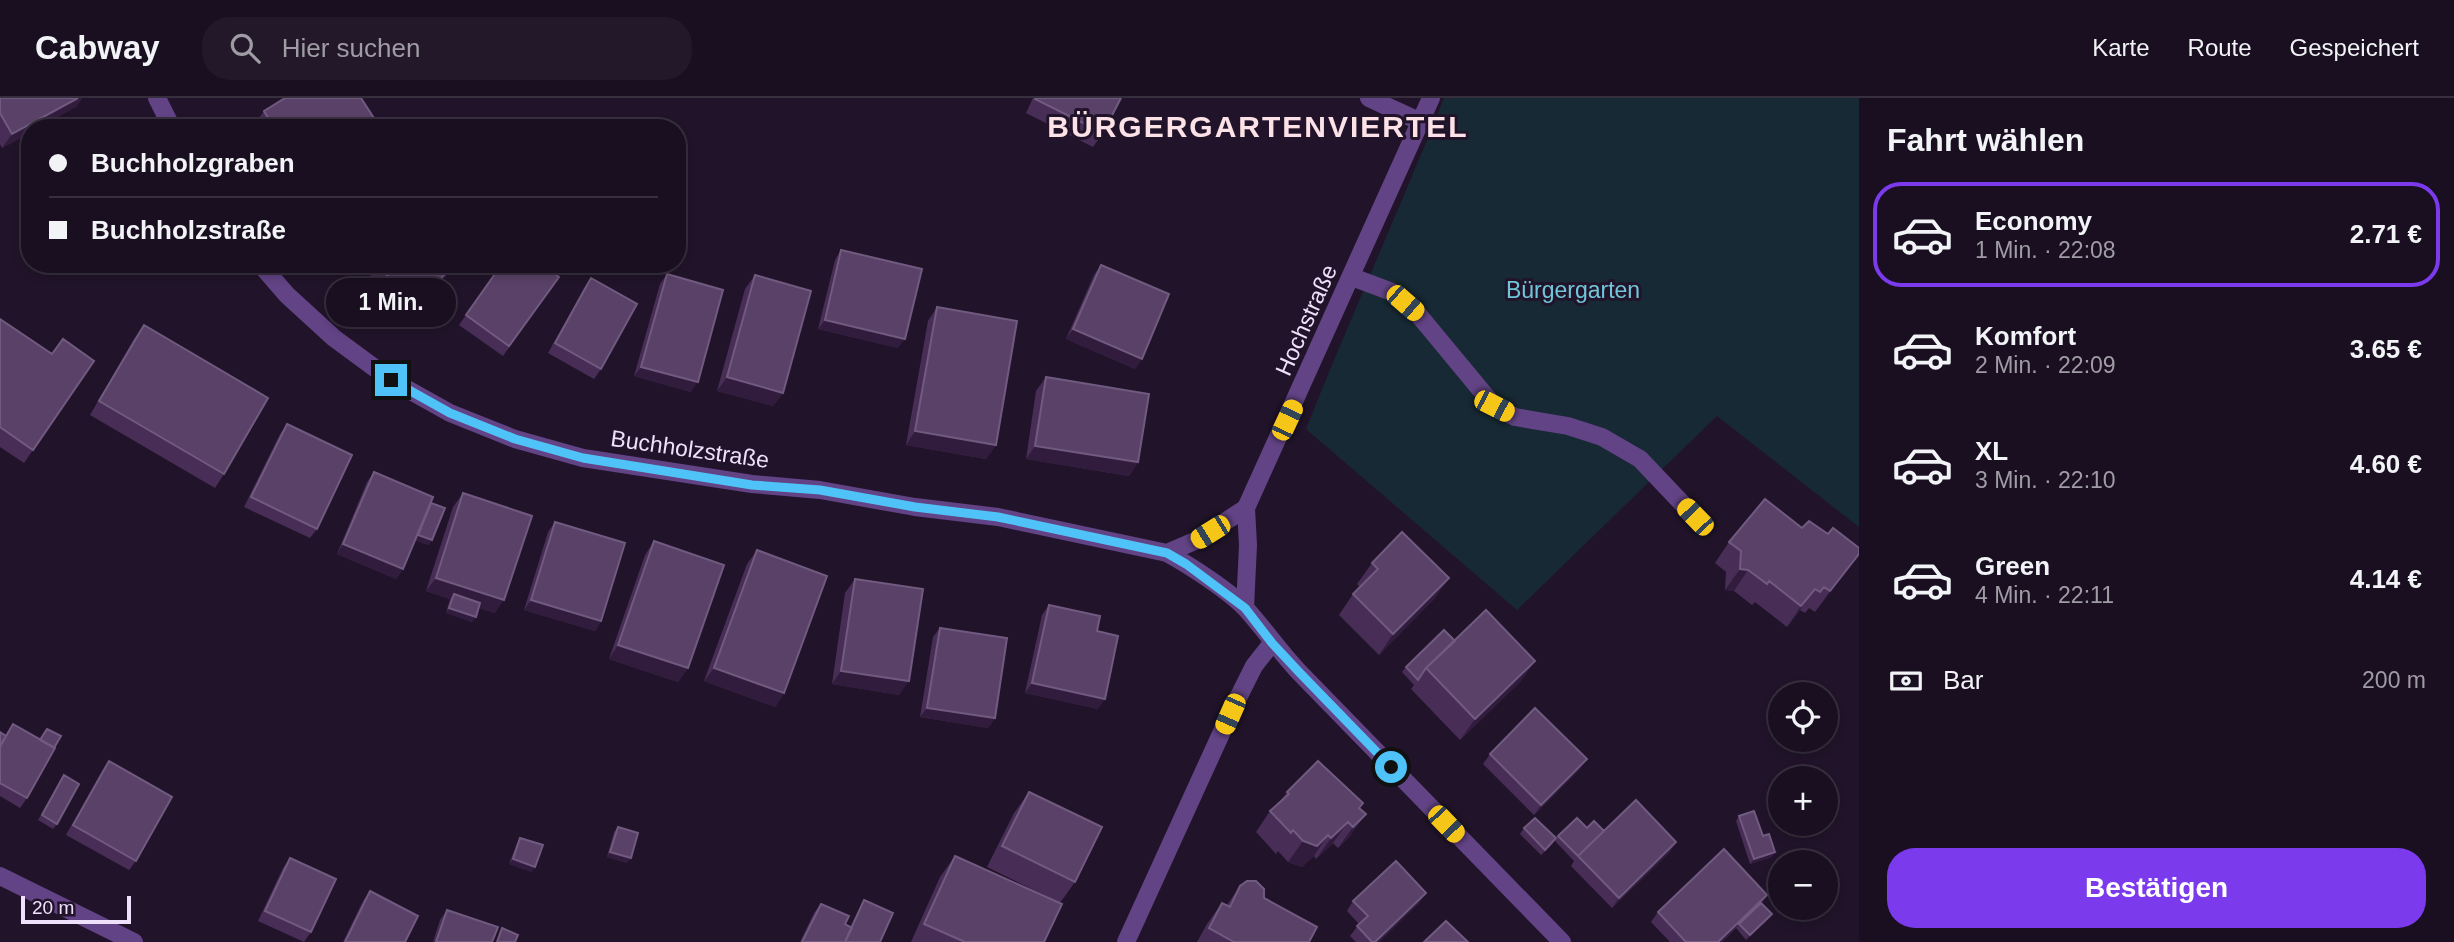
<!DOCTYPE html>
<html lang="de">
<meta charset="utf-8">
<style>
:root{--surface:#190f20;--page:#221829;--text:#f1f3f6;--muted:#9f9ca5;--line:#372f3e;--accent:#7c3aed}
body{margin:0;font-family:Arial,sans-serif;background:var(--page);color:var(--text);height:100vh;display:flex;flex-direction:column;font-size:26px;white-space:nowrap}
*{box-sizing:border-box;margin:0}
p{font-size:23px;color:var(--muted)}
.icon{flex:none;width:38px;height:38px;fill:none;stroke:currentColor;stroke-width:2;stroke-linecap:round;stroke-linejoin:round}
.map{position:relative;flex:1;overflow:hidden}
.details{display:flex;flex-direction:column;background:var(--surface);width:595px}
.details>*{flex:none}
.banner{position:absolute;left:21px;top:21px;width:665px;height:154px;border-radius:28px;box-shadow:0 4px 10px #0003,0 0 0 2px var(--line);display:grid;align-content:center;height:154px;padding:0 28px;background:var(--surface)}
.fabs{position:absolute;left:1768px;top:584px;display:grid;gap:14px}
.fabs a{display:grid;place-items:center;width:70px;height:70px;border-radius:50%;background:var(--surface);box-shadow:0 4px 10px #0003,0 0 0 2px var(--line);font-size:35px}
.scale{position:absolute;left:21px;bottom:18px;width:110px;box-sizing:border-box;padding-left:7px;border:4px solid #efe0fc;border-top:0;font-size:19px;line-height:24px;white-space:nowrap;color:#efe0fc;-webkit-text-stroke:5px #21142a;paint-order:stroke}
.end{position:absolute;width:32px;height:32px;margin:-16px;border:9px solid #4fc3f7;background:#111;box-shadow:0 0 0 4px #111}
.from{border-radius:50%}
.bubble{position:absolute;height:49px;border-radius:24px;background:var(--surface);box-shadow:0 4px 10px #0003,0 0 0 2px var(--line);font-size:23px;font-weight:700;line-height:49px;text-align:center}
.car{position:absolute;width:21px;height:42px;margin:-21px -10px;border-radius:9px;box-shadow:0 0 5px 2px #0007;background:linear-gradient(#f5c518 24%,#345 0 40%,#f5c518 0 76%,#345 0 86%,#f5c518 0)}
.banner b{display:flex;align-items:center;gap:24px;height:66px;font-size:26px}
.banner b+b{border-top:2px solid var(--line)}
.banner i{width:18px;height:18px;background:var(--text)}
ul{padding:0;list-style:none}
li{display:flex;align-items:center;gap:21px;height:105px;margin:0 14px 10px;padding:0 14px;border:4px solid transparent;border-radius:28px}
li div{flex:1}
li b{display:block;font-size:26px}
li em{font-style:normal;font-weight:700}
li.current{border-color:var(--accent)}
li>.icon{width:63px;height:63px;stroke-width:1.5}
h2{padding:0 28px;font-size:32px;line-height:84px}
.pay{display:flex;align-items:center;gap:18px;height:77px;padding:0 28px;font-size:26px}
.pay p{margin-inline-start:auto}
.action{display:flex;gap:14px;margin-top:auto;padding:14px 28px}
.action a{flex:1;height:80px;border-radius:28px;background:var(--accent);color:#fff;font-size:28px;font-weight:700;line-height:80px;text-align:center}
header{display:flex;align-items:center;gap:42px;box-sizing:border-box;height:98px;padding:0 35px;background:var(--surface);border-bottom:2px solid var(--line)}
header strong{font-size:33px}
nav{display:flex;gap:38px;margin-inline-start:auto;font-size:24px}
.search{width:490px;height:63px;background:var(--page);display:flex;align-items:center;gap:18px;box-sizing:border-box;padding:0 24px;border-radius:28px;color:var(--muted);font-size:26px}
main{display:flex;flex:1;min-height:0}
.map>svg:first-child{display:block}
.green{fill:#172934}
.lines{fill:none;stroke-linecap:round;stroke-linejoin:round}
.minor{stroke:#624385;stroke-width:18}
.wall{fill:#482e56}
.shaded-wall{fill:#311c3d}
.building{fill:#5a4168;stroke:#715a7f;stroke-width:2}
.route{stroke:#4fc3f7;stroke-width:9}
.labels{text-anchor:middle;stroke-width:6;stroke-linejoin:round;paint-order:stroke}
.park-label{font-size:23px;fill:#70c6d8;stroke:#21142a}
.street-label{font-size:23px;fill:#efe0fc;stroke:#21142a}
.district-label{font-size:30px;font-weight:bold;letter-spacing:2px;fill:#fce2e7;stroke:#21142a}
</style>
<header>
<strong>Cabway</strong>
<div class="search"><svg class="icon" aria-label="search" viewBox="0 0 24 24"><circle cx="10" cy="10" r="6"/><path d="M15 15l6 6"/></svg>Hier suchen</div>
<nav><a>Karte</a><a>Route</a><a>Gespeichert</a></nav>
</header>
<main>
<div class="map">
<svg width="1859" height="844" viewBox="0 0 1859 844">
<rect width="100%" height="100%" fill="#21142a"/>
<path class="green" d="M1444,0H1859V429L1717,318L1517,512L1306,331C1350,220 1400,111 1444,0Z"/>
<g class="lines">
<path class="minor" d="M157,0L172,30
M1369,0L1421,24
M260,166L287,197L334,240L391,282L450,315L515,341L583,360L752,386L820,392L915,409L998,419L1167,455C1189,467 1231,494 1247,512C1265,532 1280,554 1299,574L1562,844
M1352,179L1392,194L1417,215L1494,308L1515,319L1568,328L1602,339L1640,361L1695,419
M1167,455L1197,442L1246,410
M1245,510L1248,447L1246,410L1431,0
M0,778L134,844
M1126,844L1230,616L1254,568L1272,545"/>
</g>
<path class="wall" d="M0,0H82L76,9L30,30V35L2,50L0,46Z
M1033,0H1121L1103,35L1093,49L1026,15Z
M264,13L378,30H256L254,27Z
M841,152L898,250L818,231L835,162Z
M376,166H458L408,216L369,176Z
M502,166L559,179L503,258L459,227Z
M1101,167L1135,271L1066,241L1094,177Z
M667,176L691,294L634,278L660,186Z
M755,177L783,295L773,308L717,293L745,191Z
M591,180L601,271L594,281L548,255L584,190Z
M937,209L996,347L986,361L906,347L928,223Z
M0,221L52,256L94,263L24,365L0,349Z
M144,227L224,376L215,390L90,317L134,241Z
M1046,279L1138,364L1129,378L1026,361L1036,293Z
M287,326L317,431L310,440L244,409L280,336Z
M374,374L431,405L432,442L428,447L415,442L403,471L396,481L337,456L367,384Z
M463,395L495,515L479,510L472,524L446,515L450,501L426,493L453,409Z
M555,424L601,523L595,533L524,512L548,434Z
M1802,430L1828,436L1859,456L1815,514L1809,510L1805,515L1800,512L1787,529L1755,504L1752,507L1734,493L1725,492L1726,474L1715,465L1729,444Z
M654,443L688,570L678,584L609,561L645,457Z
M757,452L784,595L775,609L704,583L747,466Z
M1372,465L1449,480L1434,501L1379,557L1339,517L1353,496L1360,489L1357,486Z
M855,481L899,597L832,586L845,495Z
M1049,507L1097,533L1098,611L1025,595L1042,517Z
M940,530L995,620L988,630L920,619L933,539Z
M1455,543L1535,563L1520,584L1460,642L1411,591L1414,587L1402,574L1406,569Z
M13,626L40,642L47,631L27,700L20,710L0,698V634L5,637Z
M1490,656L1580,671L1534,717L1483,666Z
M109,663L136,763L129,772L66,737L102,673Z
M64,677L57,726L53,731L38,722Z
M1029,694L1075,784L1060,805L987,769L1014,715Z
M1287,694L1360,710L1351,737L1338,750L1333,745L1316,761L1314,758L1302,769L1288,764L1278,753L1276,756L1256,734L1270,713L1278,706Z
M1739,718L1763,738L1772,759L1750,766L1736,723Z
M618,729L627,765L607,759L614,734Z
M1524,730L1553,745L1541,757L1520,736Z
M1587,730L1604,733L1676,744L1670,754L1612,810L1571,768L1574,763L1555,743L1558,738Z
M520,740L532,774L509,766L517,745Z
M955,758L1044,844H911L940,779Z
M290,760L311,834L304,844L258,823L283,770Z
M1240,788L1264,800L1309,844H1197L1207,826L1222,805L1227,807Z
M370,793L405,844H343L363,803Z
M864,802L880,844H800L814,815L821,806L845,826L850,829Z
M1353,803L1419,805L1379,844H1356L1350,838L1359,826L1347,813Z
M1761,806L1768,821L1746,842L1736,830L1722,844H1670L1651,824L1658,814Z
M447,812L492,844H433L440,822Z"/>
<path class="shaded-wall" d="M78,0H82L76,9L39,30H30V35L2,50L12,36Z
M455,166H458L408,216L415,206Z
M825,222L905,241L898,250L818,231Z
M1073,231L1142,261L1135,271L1066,241Z
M641,269L698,284L691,294L634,278Z
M727,279L783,295L773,308L717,293Z
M915,333L996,347L986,361L906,347Z
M1035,348L1138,364L1129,378L1026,361Z
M416,436L432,442L428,447L413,441Z
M343,446L403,471L396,481L337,456Z
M1859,456L1847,473L1815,514L1830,493Z
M1740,471L1748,472L1734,493L1725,492Z
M436,480L504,502L495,515L452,502L454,496L450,501L426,493Z
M1449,480L1434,501L1379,557L1393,536Z
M1815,491L1800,512L1787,529L1801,508Z
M531,502L601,523L595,533L524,512Z
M449,510L476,519L472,524L446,515Z
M618,547L688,570L678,584L609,561Z
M1535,563L1520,584L1460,642L1475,621Z
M714,570L784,595L775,609L704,583Z
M841,573L909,583L899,597L832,586Z
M1032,585L1105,601L1098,611L1025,595Z
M927,610L995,620L988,630L920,619Z
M1587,661L1580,671L1534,717L1541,707Z
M1366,716L1351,737L1338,750L1353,729Z
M1348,724L1333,745L1316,761L1331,740Z
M1328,737L1314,758L1302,769L1288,764L1303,743Z
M1676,744L1670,754L1612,810L1619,800Z
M610,754L631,760L627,765L607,759Z
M1775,754L1772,759L1750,766L1754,761Z
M513,761L535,769L532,774L509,766Z
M1426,795L1419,805L1379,844H1375Z
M1767,797L1761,807L1739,826L1722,844H1718Z
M1772,816L1768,821L1746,842L1750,837Z"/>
<path class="building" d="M0,0H78L12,36L0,15Z
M285,0H361L379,28L376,30H274L264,13Z
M1036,0H1121L1103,35L1035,1Z
M841,152L922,171L905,241L825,222Z
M376,166H455L415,206Z
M502,166H540L559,179L509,248L466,217Z
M1101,167L1169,196L1142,261L1073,231Z
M667,176L723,192L698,284L641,269Z
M755,177L811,193L783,295L727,279Z
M591,180L637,206L601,271L555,245Z
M937,209L1017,223L996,347L915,333Z
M0,221L52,256L63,241L94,263L33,352L0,329Z
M144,227L268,300L224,376L99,303Z
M1046,279L1149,296L1138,364L1035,348Z
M287,326L352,357L317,431L251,399Z
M374,374L433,399L403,471L343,446Z
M463,395L532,418L504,502L436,480Z
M1765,401L1802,430L1809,423L1828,436L1833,430L1859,450V456L1830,493L1824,489L1820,494L1815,491L1801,508L1769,483L1767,486L1748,472L1740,471L1741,453L1729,444Z
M431,405L445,410L432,442L418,437Z
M555,424L625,445L601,523L531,502Z
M1402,434L1449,480L1393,536L1353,496L1378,471L1372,465Z
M654,443L724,467L688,570L618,547Z
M757,452L827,478L784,595L714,570Z
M855,481L923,491L909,583L841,573Z
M454,496L480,505L476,519L449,510Z
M1049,507L1100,518L1097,533L1118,538L1105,601L1032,585Z
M1486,512L1535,563L1475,621L1426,570Z
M940,530L1007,540L995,620L927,610Z
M1444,532L1455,543L1426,570L1418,582L1406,569Z
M1535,610L1587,661L1541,707L1490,656Z
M13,626L55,650L27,700L0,685V649Z
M47,631L61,638L54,650L40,642Z
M0,634L6,638L0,648Z
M109,663L172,699L136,763L73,727Z
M1318,663L1363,705L1359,710L1366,716L1353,729L1348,724L1331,740L1328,737L1317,748L1303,743L1293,732L1291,735L1270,713L1289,696L1287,694Z
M64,677L79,686L57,726L42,717Z
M1029,694L1102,729L1075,784L1002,748Z
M1636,702L1676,744L1619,800L1578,758Z
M1754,713L1763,738L1769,736L1775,754L1754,761L1739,718Z
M1535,720L1556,740L1545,752L1524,730Z
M1577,720L1587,730L1594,723L1604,733L1578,758L1579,759L1558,738Z
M618,729L638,735L631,760L610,754Z
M520,740L543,747L535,769L513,761Z
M1724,751L1767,797L1718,844H1686L1658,814Z
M955,758L1062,806L1044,844H965L924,826Z
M290,760L336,781L311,834L265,813Z
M1396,763L1426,795L1375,844H1372L1357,828L1368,818L1353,803Z
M1247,783H1256L1264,791V800L1317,829L1309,844H1234L1209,830L1222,805L1230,809L1240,788Z
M370,793L418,818L405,844H345Z
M864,802L893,815L880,844H845Z
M1761,805L1772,816L1750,837L1739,826Z
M821,806L849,818L845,826L852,830L845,844H802Z
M447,812L498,829L492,844H436Z
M1446,823L1468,844H1424Z
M502,830L518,837L515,844H497Z"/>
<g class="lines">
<path class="route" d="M391,282L450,315L515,341L583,360L752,387L820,392L915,409L998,419L1167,455L1186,466L1245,510L1272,545L1299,574L1391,669"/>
</g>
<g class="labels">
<g class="park-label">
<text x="1573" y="200">Bürgergarten</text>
</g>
<g class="street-label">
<text transform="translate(1306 222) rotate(-66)" y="8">Hochstraße</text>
<text transform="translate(690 351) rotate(8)" y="8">Buchholzstraße</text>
</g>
<g class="district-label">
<text x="1258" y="39">BÜRGERGARTENVIERTEL</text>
</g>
</g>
</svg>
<div class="fabs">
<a><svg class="icon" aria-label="locate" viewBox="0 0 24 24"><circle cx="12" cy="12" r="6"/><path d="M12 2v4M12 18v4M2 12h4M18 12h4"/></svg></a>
<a>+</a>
<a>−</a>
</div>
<div class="scale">20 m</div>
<i class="end from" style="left:1391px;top:669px"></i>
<i class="end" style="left:391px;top:282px"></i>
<div class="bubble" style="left:326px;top:180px;width:130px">1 Min.</div>
<i class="car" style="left:1405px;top:205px;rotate:131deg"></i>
<i class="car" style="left:1494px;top:308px;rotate:117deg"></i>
<i class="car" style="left:1287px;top:322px;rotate:25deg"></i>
<i class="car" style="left:1695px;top:419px;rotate:316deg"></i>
<i class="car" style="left:1210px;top:434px;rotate:238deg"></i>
<i class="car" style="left:1230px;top:616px;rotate:204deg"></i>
<i class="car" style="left:1446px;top:726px;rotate:136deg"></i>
<div class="banner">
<b><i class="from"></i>Buchholzgraben</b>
<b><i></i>Buchholzstraße</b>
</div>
</div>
<section class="details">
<h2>Fahrt wählen</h2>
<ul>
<li class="current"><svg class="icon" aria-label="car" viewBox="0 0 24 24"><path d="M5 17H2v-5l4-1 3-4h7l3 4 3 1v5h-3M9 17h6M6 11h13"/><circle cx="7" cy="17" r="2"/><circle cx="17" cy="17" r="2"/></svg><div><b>Economy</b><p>1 Min. · 22:08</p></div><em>2.71 €</em></li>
<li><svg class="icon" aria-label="car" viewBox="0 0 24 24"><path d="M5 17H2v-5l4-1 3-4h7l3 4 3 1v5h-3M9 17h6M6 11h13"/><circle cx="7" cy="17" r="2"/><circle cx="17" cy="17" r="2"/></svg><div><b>Komfort</b><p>2 Min. · 22:09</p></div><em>3.65 €</em></li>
<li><svg class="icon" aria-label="car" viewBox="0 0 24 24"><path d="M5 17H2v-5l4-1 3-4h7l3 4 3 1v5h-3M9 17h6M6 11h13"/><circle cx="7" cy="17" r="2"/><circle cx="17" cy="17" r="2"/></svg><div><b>XL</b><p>3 Min. · 22:10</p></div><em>4.60 €</em></li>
<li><svg class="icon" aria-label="car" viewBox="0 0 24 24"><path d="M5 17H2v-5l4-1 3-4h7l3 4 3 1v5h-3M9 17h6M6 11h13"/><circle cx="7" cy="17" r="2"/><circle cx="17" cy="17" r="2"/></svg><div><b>Green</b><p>4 Min. · 22:11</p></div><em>4.14 €</em></li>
</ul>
<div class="pay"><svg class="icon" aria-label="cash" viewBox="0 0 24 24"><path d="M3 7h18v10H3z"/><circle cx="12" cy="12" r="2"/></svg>Bar<p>200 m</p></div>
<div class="action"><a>Bestätigen</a></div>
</section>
</main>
